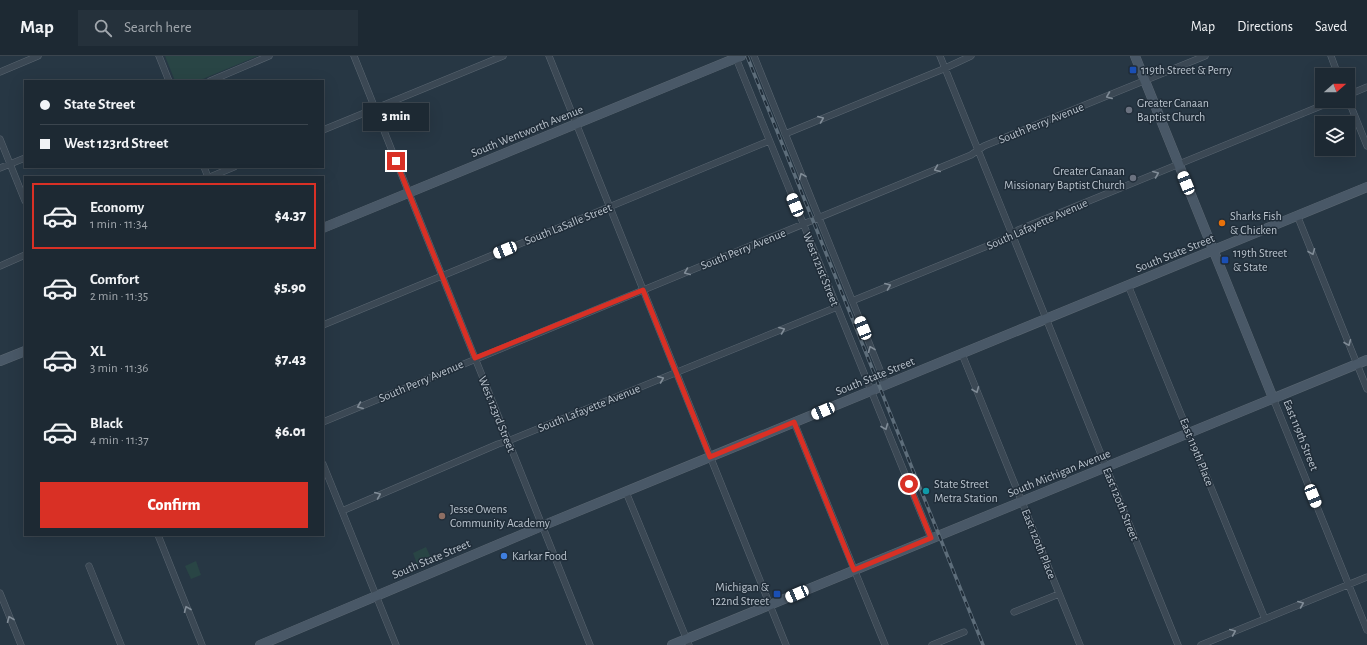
<!DOCTYPE html>
<meta charset="utf-8">
<style>
:root{--surface:#1d2933;--page:#25313b;--text:#f1f3f6;--muted:#a0a6ac;--line:#3b454e;--accent:#d93025}
body{margin:0;font-family:"Alegreya Sans",sans-serif;background:var(--page);color:var(--text);height:100vh;display:flex;flex-direction:column;font-size:15px;white-space:nowrap}
*{box-sizing:border-box;margin:0}
p{font-size:13px;color:var(--muted)}
.icon{flex:none;width:22px;height:22px;fill:none;stroke:currentColor;stroke-width:2;stroke-linecap:round;stroke-linejoin:round}
.map{position:relative;flex:1;overflow:hidden}
.details{position:absolute;left:24px;top:120px;width:300px;height:360px;display:flex;flex-direction:column;background:var(--surface);border-radius:0px;box-shadow:0 4px 16px #0002,0 0 0 1px var(--line)}
.details>*{flex:none}
.top-card{position:absolute;left:24px;top:24px;width:300px;height:88px;border-radius:0px;box-shadow:0 4px 16px #0002,0 0 0 1px var(--line);display:grid;align-content:center;height:88px;padding:0 16px;background:var(--surface)}
.needle{width:26px;rotate:69deg}
.fabs{position:absolute;left:1315px;top:12px;display:grid;gap:8px}
.fabs a{display:grid;place-items:center;width:40px;height:40px;border-radius:0px;background:var(--surface);box-shadow:0 4px 16px #0002,0 0 0 1px var(--line);font-size:20px}
.end{position:absolute;width:18px;height:18px;margin:-9px;border:5px solid #d93025;background:#fff;box-shadow:0 0 0 2px #fff}
.from{border-radius:50%}
.bubble{position:absolute;height:28px;border-radius:0px;background:var(--surface);box-shadow:0 4px 16px #0002,0 0 0 1px var(--line);font-size:13px;font-weight:800;line-height:28px;text-align:center}
.car{position:absolute;width:12px;height:24px;margin:-12px -6px;border-radius:5px;box-shadow:0 0 3px 1px #0007;background:linear-gradient(#fff 24%,#345 0 40%,#fff 0 76%,#345 0 86%,#fff 0)}
.top-card b{display:flex;align-items:center;gap:14px;height:38px;font-size:15px}
.top-card b+b{border-top:1px solid var(--line)}
.top-card i{width:10px;height:10px;background:var(--text)}
ul{padding:7px 0 0;list-style:none}
li{display:flex;align-items:center;gap:12px;height:66px;margin:0 8px 6px;padding:0 8px;border:2px solid transparent;border-radius:0px}
li div{flex:1}
li b{display:block;font-size:15px}
li em{font-style:normal;font-weight:800}
li.active{border-color:var(--accent)}
li>.icon{width:36px;height:36px;stroke-width:1.5}
.button{display:flex;gap:8px;margin-top:auto;padding:8px 16px}
.button a{flex:1;height:46px;border-radius:0px;background:var(--accent);color:#fff;font-size:16px;font-weight:800;line-height:46px;text-align:center}
header{display:flex;align-items:center;gap:24px;box-sizing:border-box;height:56px;padding:0 20px;background:var(--surface);border-bottom:1px solid var(--line)}
header strong{font-size:19px}
nav{display:flex;gap:22px;margin-inline-start:auto;font-size:14px}
.search{width:280px;height:36px;background:var(--page);display:flex;align-items:center;gap:10px;box-sizing:border-box;padding:0 14px;border-radius:0px;color:var(--muted);font-size:15px}
.map>svg:first-child{display:block}
.green{fill:#294545}
.lines{fill:none;stroke-linecap:round;stroke-linejoin:round}
.street-casing{stroke:#5a6671;stroke-width:7}
.secondary-casing{stroke:#5a6671;stroke-width:10}
.street{stroke:#3b4854;stroke-width:6}
.secondary{stroke:#495867;stroke-width:9}
.rail-casing{stroke:#5d6d7a;stroke-width:3.5}
.rail{stroke:#202d39;stroke-width:2;stroke-dasharray:6;stroke-linecap:butt}
.oneway{stroke:#808c97}
.route{stroke:#d93025;stroke-width:5}
.transit-dot{fill:#1a4fb4;stroke:#202d39;stroke-width:1.5}
.worship-dot{fill:#6b7280;stroke:#202d39;stroke-width:1.5}
.food-dot{fill:#e8710a;stroke:#202d39;stroke-width:1.5}
.culture-dot{fill:#0f9aa8;stroke:#202d39;stroke-width:1.5}
.education-dot{fill:#8d6e63;stroke:#202d39;stroke-width:1.5}
.shop-dot{fill:#3f7fe0;stroke:#202d39;stroke-width:1.5}
.labels{text-anchor:middle;stroke-width:3;stroke-linejoin:round;paint-order:stroke}
.poi-label{font-size:12px;fill:#b9c3cd;stroke:#202d39;text-anchor:start}
.street-label{font-size:12px;fill:#b9c3cd;stroke:#202d39}
</style>
<header>
<strong>Map</strong>
<div class="search"><svg class="icon" aria-label="search" viewBox="0 0 24 24"><circle cx="10" cy="10" r="6"/><path d="M15 15l6 6"/></svg>Search here</div>
<nav><a>Map</a><a>Directions</a><a>Saved</a></nav>
</header>
<div class="map">
<svg width="1367" height="589" viewBox="0 0 1367 589">
<rect width="100%" height="100%" fill="#273744"/>
<path class="green" d="M165,0H258L198,25H175Z
M426,491L431,502L417,508L413,497Z
M196,505L201,519L191,523L185,510Z"/>
<g class="lines">
<g class="street-casing">
<path id="street" d="M159,0L169,25
M354,0L590,589
M549,0L786,589
M754,0L886,329
M940,0L1178,589
M1331,0L1338,19
M736,2L931,482
M0,16L38,0
M210,25L269,0
M1348,39L1367,31
M1348,43L1367,90
M323,74L503,0
M785,78L941,14L971,0
M0,83L25,145
M204,111L208,121
M0,112L25,102
M210,121L234,111
M1297,159L1367,333
M0,210L25,199
M1128,229L1265,563
M852,245L1007,182L1018,174L1333,45
M323,269L769,85
M962,298L1080,589
M1273,342L1367,574
M323,366L971,99L984,90L1205,0
M794,366L885,589
M323,408L396,589
M626,436L689,589
M342,455L498,388L508,385L837,251
M158,479L202,589
M89,510L121,589
M0,537L21,589
M1014,556L1059,538
M932,589L964,576
M1201,589L1367,521"/>
</g>
<g class="secondary-casing">
<path id="secondary" d="M1135,0L1273,342
M323,172L741,0
M0,305L25,295
M260,589L542,470L1367,131
M672,589L1367,304"/>
</g>
<use href="#street" class="street"/>
<use href="#secondary" class="secondary"/>
<g class="rail-casing">
<path id="rail" d="M747,0L983,589"/>
</g>
<use href="#rail" class="rail"/>
</g>
<defs><path id="oneway-chevron" d="M-2-3.5L2.5 0L-2 3.5" fill="none" stroke-width="1.6" stroke-linecap="round" stroke-linejoin="round"/></defs>
<g class="oneway">
<use href="#oneway-chevron" transform="translate(1109 40) rotate(158)"/>
<use href="#oneway-chevron" transform="translate(821 63) rotate(-22)"/>
<use href="#oneway-chevron" transform="translate(937 113) rotate(158)"/>
<use href="#oneway-chevron" transform="translate(1156 118) rotate(-22)"/>
<use href="#oneway-chevron" transform="translate(802 120) rotate(-112)"/>
<use href="#oneway-chevron" transform="translate(1312 196) rotate(68)"/>
<use href="#oneway-chevron" transform="translate(687 216) rotate(158)"/>
<use href="#oneway-chevron" transform="translate(888 230) rotate(-22)"/>
<use href="#oneway-chevron" transform="translate(782 274) rotate(-22)"/>
<use href="#oneway-chevron" transform="translate(1348 287) rotate(68)"/>
<use href="#oneway-chevron" transform="translate(871 293) rotate(-112)"/>
<use href="#oneway-chevron" transform="translate(661 323) rotate(-22)"/>
<use href="#oneway-chevron" transform="translate(976 334) rotate(68)"/>
<use href="#oneway-chevron" transform="translate(360 350) rotate(157)"/>
<use href="#oneway-chevron" transform="translate(885 371) rotate(68)"/>
<use href="#oneway-chevron" transform="translate(378 439) rotate(-23)"/>
<use href="#oneway-chevron" transform="translate(1301 548) rotate(-22)"/>
<use href="#oneway-chevron" transform="translate(187 553) rotate(-112)"/>
<use href="#oneway-chevron" transform="translate(10 563) rotate(-112)"/>
<use href="#oneway-chevron" transform="translate(1233 576) rotate(-23)"/>
</g>
<g class="lines">
<path class="route" d="M396,105L475,302L643,234L710,401L794,366L854,514L931,482L909,428"/>
</g>
<g class="transit-dot">
<rect x="1129" y="10" width="8" height="8" rx="2"/>
<rect x="1221" y="200" width="8" height="8" rx="2"/>
<rect x="773" y="534" width="8" height="8" rx="2"/>
</g>
<g class="worship-dot">
<circle cx="1129" cy="54" r="4"/>
<circle cx="1133" cy="122" r="4"/>
</g>
<circle class="food-dot" cx="1222" cy="167" r="4"/>
<circle class="culture-dot" cx="926" cy="435" r="4"/>
<circle class="education-dot" cx="442" cy="460" r="4"/>
<circle class="shop-dot" cx="504" cy="500" r="4"/>
<g class="labels">
<g class="poi-label">
<text x="1141" y="18">119th Street &amp; Perry</text>
<text x="1137" y="51">Greater Canaan<tspan x="1137" dy="14">Baptist Church</tspan></text>
<text x="1125" y="119" text-anchor="end">Greater Canaan<tspan x="1125" dy="14">Missionary Baptist Church</tspan></text>
<text x="1230" y="164">Sharks Fish<tspan x="1230" dy="14">&amp; Chicken</tspan></text>
<text x="1233" y="201">119th Street<tspan x="1233" dy="14">&amp; State</tspan></text>
<text x="934" y="432">State Street<tspan x="934" dy="14">Metra Station</tspan></text>
<text x="450" y="457">Jesse Owens<tspan x="450" dy="14">Community Academy</tspan></text>
<text x="512" y="504">Karkar Food</text>
<text x="769" y="535" text-anchor="end">Michigan &amp;<tspan x="769" dy="14">122nd Street</tspan></text>
</g>
<g class="street-label">
<text transform="translate(1041 67) rotate(-22)" y="4">South Perry Avenue</text>
<text transform="translate(527 75) rotate(-22)" y="4">South Wentworth Avenue</text>
<text transform="translate(568 168) rotate(-22)" y="4">South LaSalle Street</text>
<text transform="translate(1037 168) rotate(-24)" y="4">South Lafayette Avenue</text>
<text transform="translate(743 193) rotate(-22)" y="4">South Perry Avenue</text>
<text transform="translate(1175 197) rotate(-22)" y="4">South State Street</text>
<text transform="translate(821 213) rotate(68)" y="4">West 121st Street</text>
<text transform="translate(875 320) rotate(-22)" y="4">South State Street</text>
<text transform="translate(421 325) rotate(-23)" y="4">South Perry Avenue</text>
<text transform="translate(589 352) rotate(-22)" y="4">South Lafayette Avenue</text>
<text transform="translate(497 358) rotate(68)" y="4">West 123rd Street</text>
<text transform="translate(1301 379) rotate(68)" y="4">East 119th Street</text>
<text transform="translate(1197 396) rotate(68)" y="4">East 119th Place</text>
<text transform="translate(1059 417) rotate(-22)" y="4">South Michigan Avenue</text>
<text transform="translate(1121 448) rotate(68)" y="4">East 120th Street</text>
<text transform="translate(1039 488) rotate(68)" y="4">East 120th Place</text>
<text transform="translate(431 503) rotate(-23)" y="4">South State Street</text>
</g>
</g>
</svg>
<div class="fabs">
<a><svg class="needle" viewBox="-14 -14 28 28"><path d="M0-13l5 13h-10z" fill="#e53935"/><path d="M0 13l5-13h-10z" fill="#a0a6ac"/></svg></a>
<a><svg class="icon" aria-label="layers" viewBox="0 0 24 24"><path d="M12 4l9 5-9 5-9-5zM3 14l9 5 9-5"/></svg></a>
</div>
<i class="end from" style="left:909px;top:428px"></i>
<i class="end" style="left:396px;top:105px"></i>
<div class="bubble" style="left:363px;top:47px;width:66px">3 min</div>
<i class="car" style="left:1186px;top:127px;rotate:338deg"></i>
<i class="car" style="left:795px;top:149px;rotate:338deg"></i>
<i class="car" style="left:505px;top:194px;rotate:248deg"></i>
<i class="car" style="left:863px;top:272px;rotate:338deg"></i>
<i class="car" style="left:823px;top:355px;rotate:247deg"></i>
<i class="car" style="left:1313px;top:440px;rotate:158deg"></i>
<i class="car" style="left:797px;top:538px;rotate:247deg"></i>
<div class="top-card">
<b><i class="from"></i>State Street</b>
<b><i></i>West 123rd Street</b>
</div>
<section class="details">
<ul>
<li class="active"><svg class="icon" aria-label="car" viewBox="0 0 24 24"><path d="M5 17H2v-5l4-1 3-4h7l3 4 3 1v5h-3M9 17h6M6 11h13"/><circle cx="7" cy="17" r="2"/><circle cx="17" cy="17" r="2"/></svg><div><b>Economy</b><p>1 min · 11:34</p></div><em>$4.37</em></li>
<li><svg class="icon" aria-label="car" viewBox="0 0 24 24"><path d="M5 17H2v-5l4-1 3-4h7l3 4 3 1v5h-3M9 17h6M6 11h13"/><circle cx="7" cy="17" r="2"/><circle cx="17" cy="17" r="2"/></svg><div><b>Comfort</b><p>2 min · 11:35</p></div><em>$5.90</em></li>
<li><svg class="icon" aria-label="car" viewBox="0 0 24 24"><path d="M5 17H2v-5l4-1 3-4h7l3 4 3 1v5h-3M9 17h6M6 11h13"/><circle cx="7" cy="17" r="2"/><circle cx="17" cy="17" r="2"/></svg><div><b>XL</b><p>3 min · 11:36</p></div><em>$7.43</em></li>
<li><svg class="icon" aria-label="car" viewBox="0 0 24 24"><path d="M5 17H2v-5l4-1 3-4h7l3 4 3 1v5h-3M9 17h6M6 11h13"/><circle cx="7" cy="17" r="2"/><circle cx="17" cy="17" r="2"/></svg><div><b>Black</b><p>4 min · 11:37</p></div><em>$6.01</em></li>
</ul>
<div class="button"><a>Confirm</a></div>
</section>
</div>
